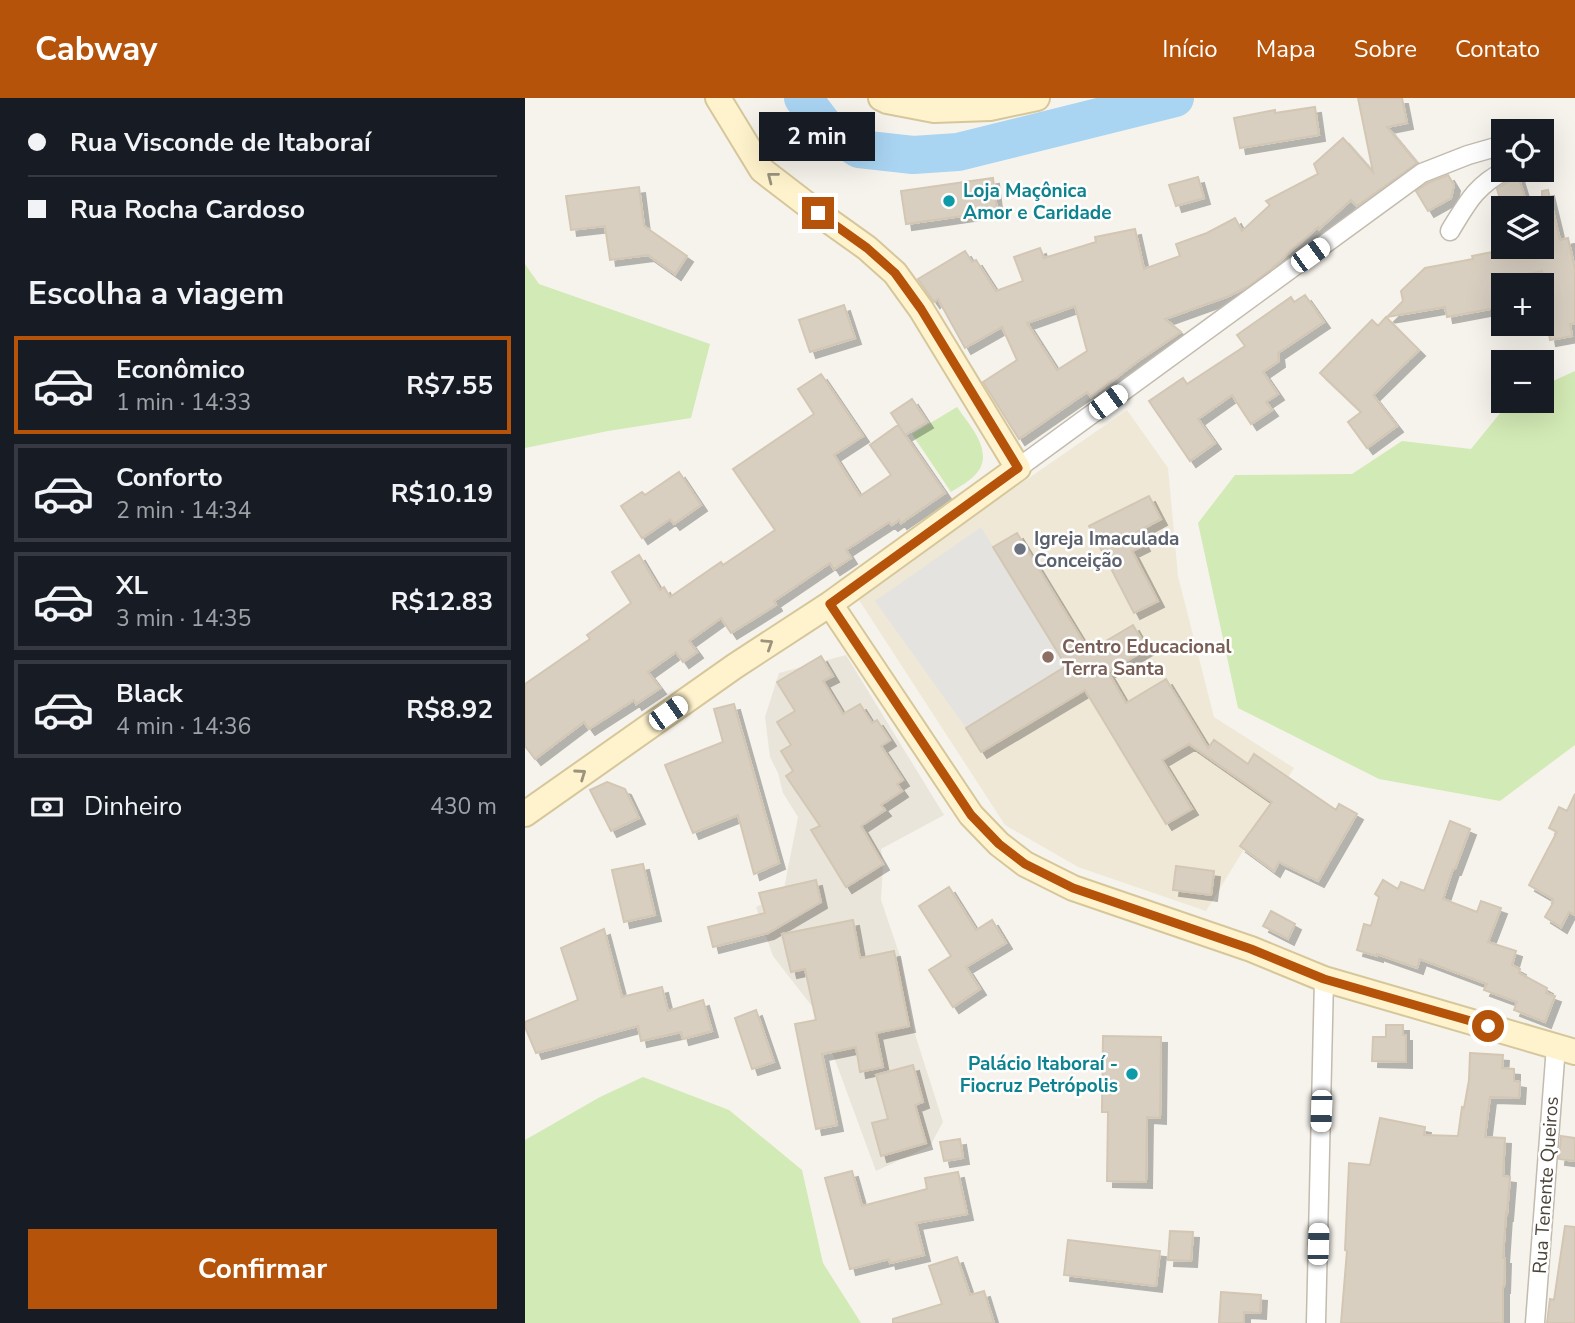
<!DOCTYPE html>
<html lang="pt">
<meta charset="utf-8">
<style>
:root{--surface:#171b24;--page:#20242c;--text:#f1f3f6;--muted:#9ea1a6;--line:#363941;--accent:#b45309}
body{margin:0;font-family:"Nunito Sans",sans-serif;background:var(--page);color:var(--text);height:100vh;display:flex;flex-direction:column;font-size:26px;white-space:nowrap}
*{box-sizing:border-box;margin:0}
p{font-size:23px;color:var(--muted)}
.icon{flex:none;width:38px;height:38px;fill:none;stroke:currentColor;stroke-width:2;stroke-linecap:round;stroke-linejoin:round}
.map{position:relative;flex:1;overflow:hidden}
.panel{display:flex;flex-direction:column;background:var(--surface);width:525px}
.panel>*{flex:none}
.banner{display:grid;align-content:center;height:154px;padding:0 28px;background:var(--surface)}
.fabs{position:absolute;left:966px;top:21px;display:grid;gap:14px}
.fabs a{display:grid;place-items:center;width:63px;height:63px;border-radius:0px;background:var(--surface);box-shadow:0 7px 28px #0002;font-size:35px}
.end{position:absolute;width:32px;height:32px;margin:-16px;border:9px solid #b45309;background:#fff;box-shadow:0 0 0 4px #fff}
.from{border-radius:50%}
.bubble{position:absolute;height:49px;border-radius:0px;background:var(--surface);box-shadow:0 7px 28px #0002;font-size:23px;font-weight:700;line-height:49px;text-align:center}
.car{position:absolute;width:21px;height:42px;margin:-21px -10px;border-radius:9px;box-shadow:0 0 5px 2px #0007;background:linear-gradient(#fff 24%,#345 0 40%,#fff 0 76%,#345 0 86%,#fff 0)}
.banner b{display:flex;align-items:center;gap:24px;height:66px;font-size:26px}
.banner b+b{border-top:2px solid var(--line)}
.banner i{width:18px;height:18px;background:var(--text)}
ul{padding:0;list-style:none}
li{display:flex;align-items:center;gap:21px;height:98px;margin:0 14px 10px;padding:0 14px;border:4px solid var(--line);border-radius:0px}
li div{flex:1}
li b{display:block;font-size:26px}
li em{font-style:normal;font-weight:700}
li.selected{border-color:var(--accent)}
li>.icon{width:63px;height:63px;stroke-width:1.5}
h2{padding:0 28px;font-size:32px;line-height:84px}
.pay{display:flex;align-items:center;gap:18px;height:77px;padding:0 28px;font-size:26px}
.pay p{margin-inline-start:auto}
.button{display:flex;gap:14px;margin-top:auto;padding:14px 28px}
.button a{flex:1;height:80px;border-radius:0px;background:var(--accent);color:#fff;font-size:28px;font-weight:700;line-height:80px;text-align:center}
header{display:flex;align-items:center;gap:42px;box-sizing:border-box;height:98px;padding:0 35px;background:var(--accent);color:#fff}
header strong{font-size:33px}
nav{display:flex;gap:38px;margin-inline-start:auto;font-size:24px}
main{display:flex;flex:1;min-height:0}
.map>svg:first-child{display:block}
.residential{fill:#eae5da}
.education{fill:#efe8d6}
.green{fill:#d2eab5}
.parking{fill:#e5e3e0}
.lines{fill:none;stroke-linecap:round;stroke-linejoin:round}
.river{stroke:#a9d4f2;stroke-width:38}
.building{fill:#d8cfc1;stroke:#d3c7b4;stroke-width:2;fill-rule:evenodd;filter:url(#shadow)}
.street-casing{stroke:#c2bbae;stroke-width:21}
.secondary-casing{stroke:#d6c79b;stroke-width:28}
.street{stroke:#fff;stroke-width:18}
.secondary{stroke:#fff3cd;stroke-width:24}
.oneway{stroke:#9c937c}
.route{stroke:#b45309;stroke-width:9}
.culture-dot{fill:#0f9aa8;stroke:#fff;stroke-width:2.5}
.worship-dot{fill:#6b7280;stroke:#fff;stroke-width:2.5}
.education-dot{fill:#8d6e63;stroke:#fff;stroke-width:2.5}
.labels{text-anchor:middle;stroke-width:5;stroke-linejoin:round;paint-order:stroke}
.culture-label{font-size:19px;font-weight:bold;fill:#0d838f;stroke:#fff;text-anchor:start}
.worship-label{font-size:19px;font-weight:bold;fill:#5b616d;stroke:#fff;text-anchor:start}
.education-label{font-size:19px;font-weight:bold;fill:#785e54;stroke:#fff;text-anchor:start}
.street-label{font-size:19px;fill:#4b4439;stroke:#fff}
</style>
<header>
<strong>Cabway</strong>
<nav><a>Início</a><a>Mapa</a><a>Sobre</a><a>Contato</a></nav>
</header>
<main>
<section class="panel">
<div class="banner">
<b><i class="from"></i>Rua Visconde de Itaboraí</b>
<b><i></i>Rua Rocha Cardoso</b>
</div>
<h2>Escolha a viagem</h2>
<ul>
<li class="selected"><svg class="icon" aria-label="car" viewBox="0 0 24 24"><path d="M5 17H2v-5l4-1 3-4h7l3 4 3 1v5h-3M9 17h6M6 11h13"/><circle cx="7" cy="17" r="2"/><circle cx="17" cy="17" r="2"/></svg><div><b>Econômico</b><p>1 min · 14:33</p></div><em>R$7.55</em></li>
<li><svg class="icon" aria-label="car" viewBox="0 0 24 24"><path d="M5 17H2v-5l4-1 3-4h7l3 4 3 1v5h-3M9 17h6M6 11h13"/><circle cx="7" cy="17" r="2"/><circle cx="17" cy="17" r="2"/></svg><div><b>Conforto</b><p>2 min · 14:34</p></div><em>R$10.19</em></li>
<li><svg class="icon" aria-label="car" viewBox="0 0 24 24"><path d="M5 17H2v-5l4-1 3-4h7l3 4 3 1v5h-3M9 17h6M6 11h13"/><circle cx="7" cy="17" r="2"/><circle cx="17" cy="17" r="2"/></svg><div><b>XL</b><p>3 min · 14:35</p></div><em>R$12.83</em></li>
<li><svg class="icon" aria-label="car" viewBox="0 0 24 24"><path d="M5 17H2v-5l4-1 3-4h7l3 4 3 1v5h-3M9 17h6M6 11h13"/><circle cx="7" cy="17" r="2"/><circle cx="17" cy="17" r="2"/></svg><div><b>Black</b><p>4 min · 14:36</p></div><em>R$8.92</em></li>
</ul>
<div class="pay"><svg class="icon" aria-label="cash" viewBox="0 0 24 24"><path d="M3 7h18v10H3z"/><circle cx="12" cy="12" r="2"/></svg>Dinheiro<p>430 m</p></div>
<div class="button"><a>Confirmar</a></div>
</section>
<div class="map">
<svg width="1050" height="1225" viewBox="0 0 1050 1225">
<defs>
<filter id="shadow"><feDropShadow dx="6" dy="6" stdDeviation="0" flood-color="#0004"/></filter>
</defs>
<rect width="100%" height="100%" fill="#f6f3ec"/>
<path class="residential" d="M321,557L419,717L356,751L358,766L356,802L375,858L389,933L418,1024L405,1048L351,1073L293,916L248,858L231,809L258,796L273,719L258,695L253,675L245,659L240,619L254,575Z"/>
<path class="education" d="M602,312L643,370L653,478L689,619L769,670L681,813L553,769L480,727L332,499Z"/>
<path class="green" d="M0,166L14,186L185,246L166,320L83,333L0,350Z
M1050,273V647L975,703L854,681L713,610L673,425L710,377L827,376L877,343L946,351L985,303H1017V288Z
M432,309C445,328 472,356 449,378C443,384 434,389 426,394L387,336Z
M118,979L204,1012L277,1072L298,1165L336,1225H0V1042L75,999Z"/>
<path class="parking" d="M456,429L541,568L441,630L350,503Z"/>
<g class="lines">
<path class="river" d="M278,0L300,29L334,51L388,57L433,54L650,0"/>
</g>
<path class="building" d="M833,0H877L882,25L862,29L892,65L832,108L826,102L794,131L793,129L745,172L724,188L704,198L640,221L656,234L613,263L566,299L562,294L494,341L458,284L492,262L477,229L440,250L413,201L409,204L393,181L440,153L447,164L451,162L471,193L498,183L489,159L515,150L519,160L571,144L570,139L610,131L619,171L655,158L651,146L682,135L710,120L717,133L745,107L741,103L793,76L789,66L818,40L848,74ZM550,208L562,253L532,272L502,225Z
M790,9L794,37L715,50L709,20L750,12V15Z
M992,74L1003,110H978L972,91L987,81Z
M923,77L929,87L926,100L903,113L891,93L903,85Z
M673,79L679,100L651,108L644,87Z
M468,80L472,113L381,126L376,93Z
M114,89L119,128L162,158L150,176L123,157L85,162L80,128L46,132L41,98Z
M1023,92L1035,142L1043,140L1050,171V225L1045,226L1047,238L1025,242L1017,198V173L978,181V203L970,210L922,219L920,209L862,219L878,203L876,193L900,170L948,161L947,158L977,152L976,149H1017V93Z
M780,197L799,224L753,255L754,263L738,274L753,296L741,304L747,312L726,326L707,297L673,321L690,345L665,363L624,303L658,280L662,286L720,248L712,237L766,199L769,204Z
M319,207L330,240L285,254L274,222Z
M861,219L894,252L848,297L872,328L842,350L823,324L836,314L795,275L847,222L853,228Z
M296,276L338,338L309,357L335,398L366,377L345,347L373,327L420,395L376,425L374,422L367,427L364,424L321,452L326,460L309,471L305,465L249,503L251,507L206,535L196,520L164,543L172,554L158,564L151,554L123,574L135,590L111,606L109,602L64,631L59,624L10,661L0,648V586L65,541L62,537L106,505L87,474L114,457L135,492L139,489L145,499L196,464L198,467L250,432L208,371L289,316L273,291Z
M387,301L402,324L380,337L366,315Z
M154,374L176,407L149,426L145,421L117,440L96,408L117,394L120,397Z
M624,398L636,421L612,434L619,447L607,453L633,503L609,515L564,428Z
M492,435L564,553L608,527L622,551L583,574L601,605L641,581L683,650L689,642L723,666L729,656L811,712L814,706L832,716L793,783L754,764L749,773L715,748L747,704L664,646L637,662L667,711L641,726L560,592L456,654L441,630L541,568L468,449Z
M296,558L308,578L298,583L318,616L335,606L347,625L352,622L365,642L356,648L378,682L372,686L377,693L356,707L360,712L336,728L358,766L321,789L286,732L295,728L261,678L268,673L256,653L266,647L252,624L270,613L252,584Z
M209,606L254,765L229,776L213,717L168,735L140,667L198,644L189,611Z
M82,684L100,691L114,720L86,733L65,692Z
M1050,696V817L1044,814L1036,829L1020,819L1028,805H1027L1028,801L1004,787L1032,734L1024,730L1034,709L1042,713Z
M925,723L945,731L930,771H928L918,801L952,814L956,803L976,810L963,844L991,853L987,867L995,871L994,875L1022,890L1021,895L1030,898L1020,924L989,912L992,904L959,892L962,886L895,861L892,870L852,856V858L832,852L839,826L846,828L854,799L850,796L858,782L873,791L876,784L899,793Z
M118,766L130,817L99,824L87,772Z
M651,768L689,773L686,797L648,792Z
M291,782L296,804L243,835L188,849L183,829L240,815L234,795Z
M424,789L451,832L467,822L481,845L441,869L455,891L428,909L404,872L426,858L394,808Z
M746,813L770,826L763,841L738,828Z
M328,822L335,860L369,853L384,928L351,935L358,969L335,974L331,949L297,956L312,1027L291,1031L270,926L291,922L280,871L266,874L257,836Z
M79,831L97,899L137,889L143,913L178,902L187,933L158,941L156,934L116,943L113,928L11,955L0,929V924L53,902L36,850Z
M231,912L249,964L227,971L210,920Z
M861,927H878V937H881V964L847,963L848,939H861Z
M578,938L636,939L635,1020L622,1019L621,1084L582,1083L583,1014H577Z
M945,955L978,957L977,970L989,971V983L995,984L994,1000L965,999L960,1039L980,1040L978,1078L985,1079L982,1116L981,1115L978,1160H980L979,1189H978V1225H816L822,1153L820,1152L824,1065L845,1067L855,1020L900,1029L899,1037L933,1038L937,1009L939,1010L944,982Z
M388,967L398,1004L390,1007L401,1045L356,1058L347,1025L363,1021L351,977Z
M1036,1038L1050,1040V1063L1034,1061Z
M435,1041L438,1060L419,1063L415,1044Z
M327,1073L337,1108L402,1091L400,1080L433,1074L442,1116L391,1125L399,1157L365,1165L364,1161L325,1171L300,1080Z
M1040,1128L1050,1129V1225H1022L1025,1201L1029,1202Z
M645,1133L668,1134L666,1163L643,1162Z
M543,1142L635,1153L631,1188L539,1177Z
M432,1159L445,1197L459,1193L469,1225H368V1221L417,1206L404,1168Z
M696,1194L736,1197L735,1215L719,1214V1225H694Z"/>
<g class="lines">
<g class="street-casing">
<path id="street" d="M925,133C942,105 950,88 981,72
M493,370L897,75L943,57L978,47
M791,1225L799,881
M1010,1225L1031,948"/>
</g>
<g class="secondary-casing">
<path id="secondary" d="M356,0L362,3L409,12L465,10L512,0
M305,506L446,717L474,746L500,766L548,790L726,851L799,881L1050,954
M0,716L210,568L305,506L493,370L396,211L370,175L342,150L293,115L237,72L193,0"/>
</g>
<use href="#street" class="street"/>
<use href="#secondary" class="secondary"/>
</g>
<defs><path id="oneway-chevron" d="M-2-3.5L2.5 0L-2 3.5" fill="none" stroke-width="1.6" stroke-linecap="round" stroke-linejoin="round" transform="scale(1.75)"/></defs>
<g class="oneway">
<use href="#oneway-chevron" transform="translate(247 79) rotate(-142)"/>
<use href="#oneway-chevron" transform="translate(243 546) rotate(-33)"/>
<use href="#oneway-chevron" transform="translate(56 676) rotate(-35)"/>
</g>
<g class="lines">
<path class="route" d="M293,115L342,150L370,175L396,211L493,370L305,506L446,717L474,746L500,766L548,790L726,851L799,881L963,928"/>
</g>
<g class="culture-dot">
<circle cx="424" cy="103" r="7"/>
<circle cx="607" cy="976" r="7"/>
</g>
<circle class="worship-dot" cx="495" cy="451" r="7"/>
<circle class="education-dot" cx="523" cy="559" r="7"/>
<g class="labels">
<g class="culture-label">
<text x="438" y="99">Loja Maçônica<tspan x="438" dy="22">Amor e Caridade</tspan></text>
<text x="593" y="972" text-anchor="end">Palácio Itaboraí -<tspan x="593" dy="22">Fiocruz Petrópolis</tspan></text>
</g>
<g class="worship-label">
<text x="509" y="447">Igreja Imaculada<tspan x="509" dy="22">Conceição</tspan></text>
</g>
<g class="education-label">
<text x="537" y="555">Centro Educacional<tspan x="537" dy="22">Terra Santa</tspan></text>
</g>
<g class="street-label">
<text transform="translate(1020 1087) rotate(-86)" y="7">Rua Tenente Queiros</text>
</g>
</g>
</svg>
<div class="fabs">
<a><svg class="icon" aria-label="locate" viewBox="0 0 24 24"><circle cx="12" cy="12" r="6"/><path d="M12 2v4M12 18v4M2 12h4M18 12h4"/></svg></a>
<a><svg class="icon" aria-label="layers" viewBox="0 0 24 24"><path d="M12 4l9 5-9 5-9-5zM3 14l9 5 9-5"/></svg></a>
<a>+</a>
<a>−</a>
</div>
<i class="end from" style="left:963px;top:928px"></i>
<i class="end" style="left:293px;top:115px"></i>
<div class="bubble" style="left:234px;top:14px;width:116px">2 min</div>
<i class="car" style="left:785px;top:157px;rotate:54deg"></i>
<i class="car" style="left:583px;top:304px;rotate:54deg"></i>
<i class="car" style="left:143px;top:615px;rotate:55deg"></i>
<i class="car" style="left:796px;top:1013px;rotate:182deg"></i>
<i class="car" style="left:793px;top:1146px;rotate:2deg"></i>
</div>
</main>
